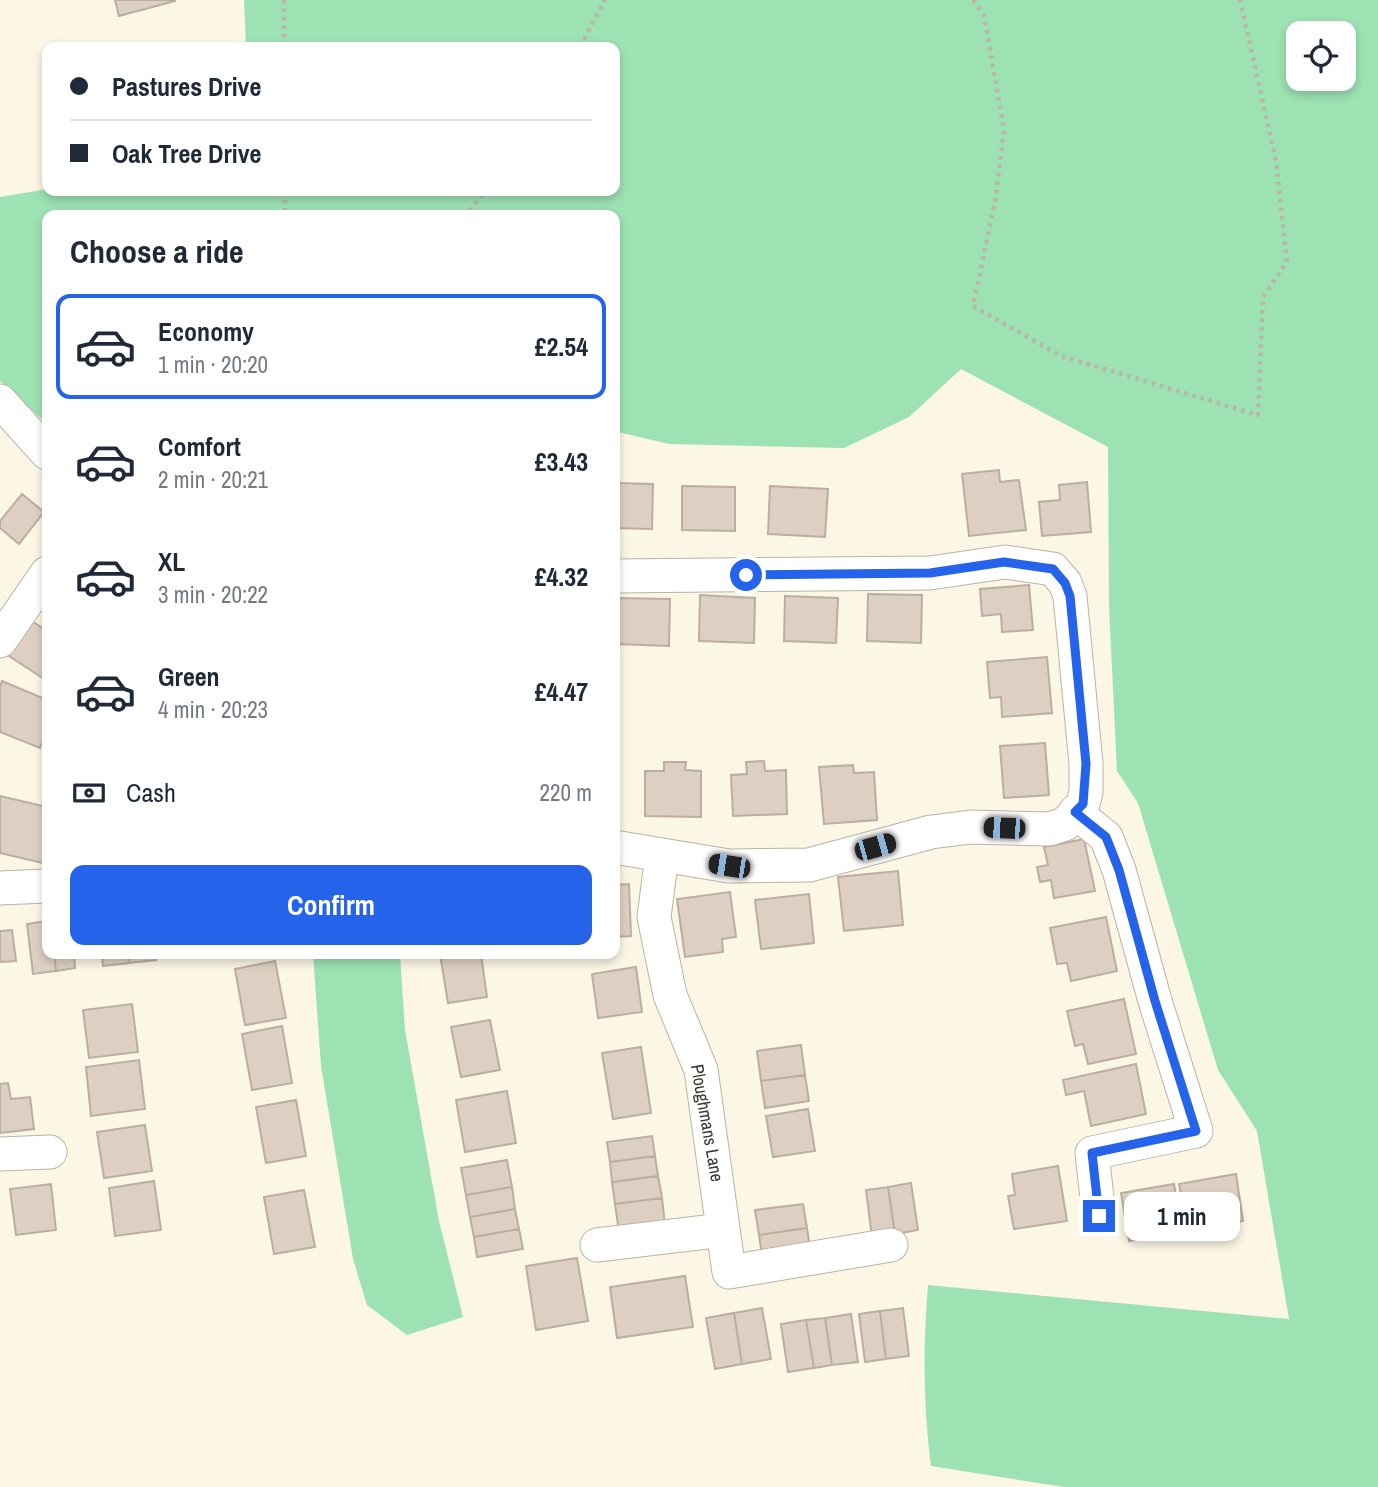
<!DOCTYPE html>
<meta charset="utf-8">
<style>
:root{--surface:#fff;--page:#f2f2f3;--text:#1f2937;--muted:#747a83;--line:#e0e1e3;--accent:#2563eb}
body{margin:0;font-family:"Archivo Narrow",sans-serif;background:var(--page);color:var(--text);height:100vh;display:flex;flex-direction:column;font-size:26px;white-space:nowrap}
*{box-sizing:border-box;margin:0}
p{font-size:23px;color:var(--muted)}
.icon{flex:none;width:38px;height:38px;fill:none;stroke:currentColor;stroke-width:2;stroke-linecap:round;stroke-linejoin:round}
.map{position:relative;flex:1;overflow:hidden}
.sheet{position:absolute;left:42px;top:210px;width:578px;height:749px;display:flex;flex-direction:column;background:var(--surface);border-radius:14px;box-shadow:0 4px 10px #0003}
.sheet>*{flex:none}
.banner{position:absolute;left:42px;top:42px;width:578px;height:154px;border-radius:14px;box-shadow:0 4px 10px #0003;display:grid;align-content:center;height:154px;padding:0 28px;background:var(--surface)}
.controls{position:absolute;left:1286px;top:21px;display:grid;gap:14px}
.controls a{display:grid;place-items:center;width:70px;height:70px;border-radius:14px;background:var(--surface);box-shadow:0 4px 10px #0003;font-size:35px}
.end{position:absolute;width:32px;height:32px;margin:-16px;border:9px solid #2563eb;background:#fff;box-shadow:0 0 0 4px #fff}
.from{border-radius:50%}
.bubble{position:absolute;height:49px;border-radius:14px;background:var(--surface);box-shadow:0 4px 10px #0003;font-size:23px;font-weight:800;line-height:49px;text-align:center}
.car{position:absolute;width:21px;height:42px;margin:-21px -10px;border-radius:9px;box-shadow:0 0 5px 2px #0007;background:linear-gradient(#222 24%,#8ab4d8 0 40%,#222 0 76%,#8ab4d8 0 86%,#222 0)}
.banner b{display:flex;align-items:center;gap:24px;height:66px;font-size:26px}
.banner b+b{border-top:2px solid var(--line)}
.banner i{width:18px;height:18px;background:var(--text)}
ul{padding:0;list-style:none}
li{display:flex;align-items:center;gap:21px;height:105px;margin:0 14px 10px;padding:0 14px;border:4px solid transparent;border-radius:14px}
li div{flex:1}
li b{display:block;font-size:26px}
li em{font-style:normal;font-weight:800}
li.on{border-color:var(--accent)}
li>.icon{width:63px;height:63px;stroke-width:1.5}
h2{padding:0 28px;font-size:32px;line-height:84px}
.pay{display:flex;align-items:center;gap:18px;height:77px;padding:0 28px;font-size:26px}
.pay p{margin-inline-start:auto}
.cta{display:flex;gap:14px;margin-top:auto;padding:14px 28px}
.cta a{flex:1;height:80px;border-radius:14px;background:var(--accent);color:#fff;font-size:28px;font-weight:800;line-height:80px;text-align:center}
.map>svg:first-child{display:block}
.green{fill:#9de2b3;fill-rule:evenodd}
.building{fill:#ddd0c2;stroke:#bbaea1;stroke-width:2}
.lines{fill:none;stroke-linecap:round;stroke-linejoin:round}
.minor-casing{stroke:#b9b4a4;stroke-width:35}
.path{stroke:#bab5a7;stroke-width:4.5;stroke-dasharray:3.5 5;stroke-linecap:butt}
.minor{stroke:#fff;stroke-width:33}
.route{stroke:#2563eb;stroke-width:9}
.labels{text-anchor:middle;stroke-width:6;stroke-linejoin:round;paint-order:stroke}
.street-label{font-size:18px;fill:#393730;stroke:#fff}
</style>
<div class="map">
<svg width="1378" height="1487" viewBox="0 0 1378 1487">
<rect width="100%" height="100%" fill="#fcf6e5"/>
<path class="green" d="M244,0H1378V1487H1064L931,1466C923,1405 923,1346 928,1285L1289,1319L1257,1131L1218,1070L1138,803L1117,771L1109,606L1108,447L961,369L909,417L844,448L669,444L614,431V215H47V424L0,381V197L47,189L614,191V47H246ZM1298,33H1344V79H1298Z
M313,954H400L405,1030L439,1221L463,1317L407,1335L367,1305L353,1259L321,1066Z"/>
<path class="building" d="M115,0H175V1L119,16Z
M999,470L1000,482L1019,480L1026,530L969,536L962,474Z
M1087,482L1091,532L1042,536L1039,502L1060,500L1059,485Z
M614,483L653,484L652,529L614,528Z
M682,486L735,487V531L682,530Z
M770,486L828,489L825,537L768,534Z
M22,494L44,512L19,544L0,528V521Z
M1029,585L1033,630L1002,632L1001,614L982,616L980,589Z
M868,594L922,595L921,643L867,641Z
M700,595L755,598L754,643L699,641Z
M785,596L838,598L836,643L784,641Z
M616,598L670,599L669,646L615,644Z
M29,619L47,631V681L6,654Z
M1047,657L1052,713L1002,717L1001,697L990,698L987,662Z
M2,681L47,700V731L40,748L0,732V687Z
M1045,743L1049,795L1004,798L1000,746Z
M764,761L765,771L786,770L787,814L733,816L731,775L747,774L746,762Z
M664,762H686L685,770L701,771V817L645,816V771H664Z
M853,765L854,773L874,772L877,820L824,824L819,767Z
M614,776H618L617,814H614Z
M0,796L47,807V864L0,853Z
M1084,839L1095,891L1054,898L1051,880L1040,882L1037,867L1048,865L1044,847Z
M898,871L903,925L844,931L838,877Z
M629,884L631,936L614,937V885Z
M730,892L736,937L722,939L723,952L685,957L677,899Z
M809,894L814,943L761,949L755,900Z
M1106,917L1117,971L1071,981L1067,963L1057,964L1050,928Z
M47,921V954H54L56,971L33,974L27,924Z
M12,930L16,961L0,962V931Z
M54,954H74L75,968L56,971Z
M102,954H128L129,963L103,966Z
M128,954H155L156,960L129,963Z
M440,954H481L487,997L448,1003Z
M275,961L286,1018L245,1025L235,969Z
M636,967L642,1012L598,1018L592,974Z
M1124,999L1136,1054L1088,1064L1083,1044L1075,1046L1067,1011Z
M132,1004L138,1052L89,1058L83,1010Z
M490,1020L500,1070L461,1077L451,1027Z
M282,1026L292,1083L252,1090L242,1034Z
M801,1045L805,1075L761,1081L757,1051Z
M641,1047L651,1113L613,1119L602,1053Z
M139,1060L145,1109L91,1116L86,1067Z
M1136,1064L1146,1114L1091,1126L1084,1091L1066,1095L1063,1080Z
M805,1075L809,1101L765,1108L761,1081Z
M8,1083L11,1099L30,1097L34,1129L0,1133V1084Z
M507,1091L516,1143L465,1152L456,1100Z
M296,1100L306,1156L266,1163L256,1107Z
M808,1109L815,1151L773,1157L766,1116Z
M145,1125L152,1171L104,1178L97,1132Z
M652,1136L655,1156L610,1162L607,1142Z
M655,1156L658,1176L612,1182L610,1162Z
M507,1160L512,1187L466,1195L461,1168Z
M1058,1166L1067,1221L1014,1229L1008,1196L1015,1195L1012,1174Z
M1236,1174L1243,1221L1189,1232L1179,1184Z
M658,1176L662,1198L615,1204L612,1182Z
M154,1181L161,1230L115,1236L109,1188Z
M911,1183L918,1230L895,1234L888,1187Z
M51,1184L56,1230L16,1235L10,1189Z
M1174,1184L1182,1232L1129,1241L1121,1193Z
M512,1187L515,1209L470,1217L466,1195Z
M888,1187L895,1234L872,1237L866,1190Z
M304,1190L315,1247L274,1254L264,1197Z
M662,1198L665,1225L619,1232L615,1204Z
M803,1204L807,1228L759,1235L755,1210Z
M515,1209L519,1229L474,1237L470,1217Z
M807,1228L810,1248L762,1255L759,1235Z
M519,1229L523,1249L477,1257L474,1237Z
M577,1258L588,1321L536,1330L526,1266Z
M685,1276L693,1327L617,1338L610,1287Z
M762,1308L771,1359L742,1364L734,1313Z
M903,1308L909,1356L886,1359L880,1311Z
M880,1311L886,1359L865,1362L859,1314Z
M734,1313L742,1364L715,1369L706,1318Z
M851,1314L858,1362L832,1365L825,1318Z
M825,1318L832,1365L814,1368L806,1320Z
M806,1320L814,1368L788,1372L781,1324Z"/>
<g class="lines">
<g class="minor-casing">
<path id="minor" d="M0,401L47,453
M614,576L930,573L1005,562L1053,569L1065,583L1070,596L1086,764V792L1083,804L1065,824L1049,829L971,827L931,832L809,865L729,866L614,847
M0,641L47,573
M1075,812L1106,837L1119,870L1155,1001L1196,1131L1092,1153L1099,1216
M662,855L654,917L670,995L701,1070L729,1272L891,1245
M0,888L47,886
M0,1154L50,1152
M597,1245L723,1230"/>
</g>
<path class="path" d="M284,0V47
M973,0L984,15L1004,130L995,202L973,306L1061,356L1258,415L1263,297L1287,262L1276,161L1240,0
M580,47L605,0
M285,191V215
M462,215L472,208L484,191"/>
<use href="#minor" class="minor"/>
</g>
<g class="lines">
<path class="route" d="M746,575L930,573L1004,562L1053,569L1065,583L1070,596L1086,764L1083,804L1075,812L1106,837L1119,870L1155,1001L1196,1131L1092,1153L1099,1216"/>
</g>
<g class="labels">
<g class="street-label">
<text transform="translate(707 1123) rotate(80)" y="6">Ploughmans Lane</text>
</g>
</g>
</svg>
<div class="controls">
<a><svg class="icon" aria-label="locate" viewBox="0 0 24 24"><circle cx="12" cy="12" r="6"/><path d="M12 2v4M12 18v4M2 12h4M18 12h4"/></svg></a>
</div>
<i class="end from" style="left:746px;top:575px"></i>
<i class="end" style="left:1099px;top:1216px"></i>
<div class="bubble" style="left:1124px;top:1192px;width:116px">1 min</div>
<i class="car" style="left:1004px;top:828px;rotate:272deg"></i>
<i class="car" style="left:875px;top:847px;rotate:74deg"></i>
<i class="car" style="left:729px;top:866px;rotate:279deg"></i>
<div class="banner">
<b><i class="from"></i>Pastures Drive</b>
<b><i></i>Oak Tree Drive</b>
</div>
<section class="sheet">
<h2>Choose a ride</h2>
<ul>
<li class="on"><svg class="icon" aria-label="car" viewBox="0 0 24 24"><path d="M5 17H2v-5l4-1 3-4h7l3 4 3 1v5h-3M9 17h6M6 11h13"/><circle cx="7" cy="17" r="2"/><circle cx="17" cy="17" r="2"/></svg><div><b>Economy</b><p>1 min · 20:20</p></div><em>£2.54</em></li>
<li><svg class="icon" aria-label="car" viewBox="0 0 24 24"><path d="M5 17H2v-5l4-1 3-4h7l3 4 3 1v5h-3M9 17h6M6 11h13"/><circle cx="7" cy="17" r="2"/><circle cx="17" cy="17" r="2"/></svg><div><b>Comfort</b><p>2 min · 20:21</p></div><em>£3.43</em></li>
<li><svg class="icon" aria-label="car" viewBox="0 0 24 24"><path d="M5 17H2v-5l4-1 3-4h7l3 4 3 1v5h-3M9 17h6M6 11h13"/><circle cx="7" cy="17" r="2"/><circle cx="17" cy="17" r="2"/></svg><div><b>XL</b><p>3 min · 20:22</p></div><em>£4.32</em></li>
<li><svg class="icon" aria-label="car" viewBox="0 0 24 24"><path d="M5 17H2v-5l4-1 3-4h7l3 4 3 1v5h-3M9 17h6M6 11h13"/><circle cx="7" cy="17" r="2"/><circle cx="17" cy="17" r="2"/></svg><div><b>Green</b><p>4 min · 20:23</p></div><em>£4.47</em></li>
</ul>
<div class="pay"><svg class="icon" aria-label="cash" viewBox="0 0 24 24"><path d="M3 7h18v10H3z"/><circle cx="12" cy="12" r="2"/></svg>Cash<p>220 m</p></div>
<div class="cta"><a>Confirm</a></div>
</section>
</div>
